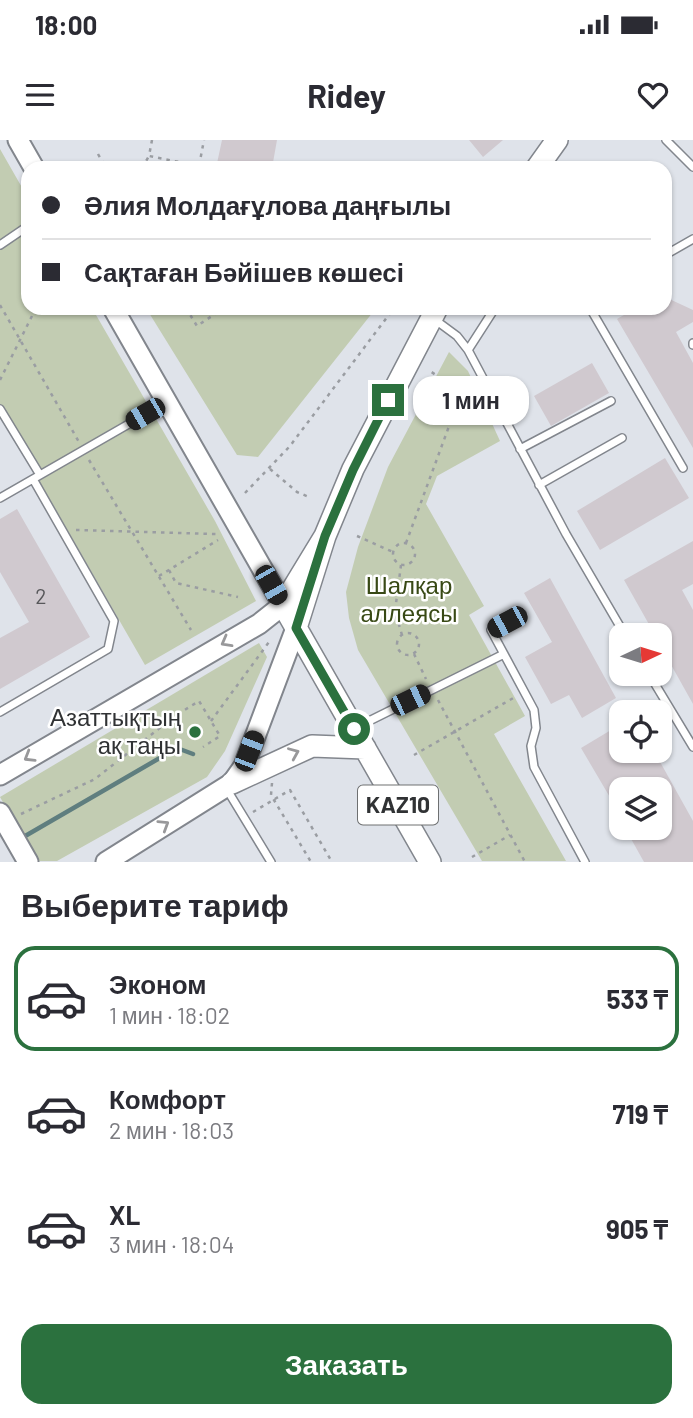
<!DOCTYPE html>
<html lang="ru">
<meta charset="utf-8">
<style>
:root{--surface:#fff;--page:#f7f7f7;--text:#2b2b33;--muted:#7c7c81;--line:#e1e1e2;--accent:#2b713e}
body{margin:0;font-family:Barlow,sans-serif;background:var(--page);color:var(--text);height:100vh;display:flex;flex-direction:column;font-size:26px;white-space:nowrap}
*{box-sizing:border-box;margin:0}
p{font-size:23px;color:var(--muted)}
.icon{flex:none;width:38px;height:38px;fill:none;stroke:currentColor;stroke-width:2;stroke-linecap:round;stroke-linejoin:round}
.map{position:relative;height:722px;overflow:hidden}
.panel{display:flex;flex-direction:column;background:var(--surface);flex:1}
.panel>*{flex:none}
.top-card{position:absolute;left:21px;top:21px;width:651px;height:154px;border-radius:21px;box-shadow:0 2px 5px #0004;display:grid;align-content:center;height:154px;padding:0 21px;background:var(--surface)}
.needle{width:46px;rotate:86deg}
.buttons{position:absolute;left:609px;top:483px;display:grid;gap:14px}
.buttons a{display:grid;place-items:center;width:63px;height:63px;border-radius:14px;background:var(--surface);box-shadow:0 2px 5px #0004;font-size:35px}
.end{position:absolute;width:32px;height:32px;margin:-16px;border:9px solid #2b713e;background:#fff;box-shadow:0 0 0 4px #fff}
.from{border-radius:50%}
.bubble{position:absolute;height:49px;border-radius:21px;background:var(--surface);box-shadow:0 2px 5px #0004;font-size:23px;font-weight:700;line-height:49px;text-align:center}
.car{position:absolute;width:21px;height:42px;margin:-21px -10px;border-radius:9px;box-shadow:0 0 5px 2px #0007;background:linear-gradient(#222 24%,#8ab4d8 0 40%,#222 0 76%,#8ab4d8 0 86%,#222 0)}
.top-card b{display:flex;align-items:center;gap:24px;height:66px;font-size:26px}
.top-card b+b{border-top:2px solid var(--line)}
.top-card i{width:18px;height:18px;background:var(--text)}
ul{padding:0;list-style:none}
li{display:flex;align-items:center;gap:21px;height:105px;margin:0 14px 10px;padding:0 7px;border:4px solid transparent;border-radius:21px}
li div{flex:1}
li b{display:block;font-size:26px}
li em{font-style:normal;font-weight:700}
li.selected{border-color:var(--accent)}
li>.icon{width:63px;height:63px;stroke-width:1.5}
h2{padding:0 21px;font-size:32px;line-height:84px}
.cta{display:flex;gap:14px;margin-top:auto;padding:14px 21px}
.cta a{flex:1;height:80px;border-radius:21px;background:var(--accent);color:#fff;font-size:28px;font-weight:700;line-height:80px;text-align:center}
.status{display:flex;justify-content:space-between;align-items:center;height:49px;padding:0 35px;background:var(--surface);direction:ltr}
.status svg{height:19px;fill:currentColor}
header{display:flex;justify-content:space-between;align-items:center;height:91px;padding:0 21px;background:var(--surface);font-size:32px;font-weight:700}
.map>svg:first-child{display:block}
.green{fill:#c2ccb2}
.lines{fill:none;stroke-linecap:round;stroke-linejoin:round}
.stream{stroke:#5f7e7f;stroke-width:4.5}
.building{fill:#d0c9cf}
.lane-casing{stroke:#82868d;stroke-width:10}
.secondary-casing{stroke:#82868d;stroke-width:23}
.primary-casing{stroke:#82868d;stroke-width:24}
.path{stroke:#9a9da2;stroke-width:2.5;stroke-dasharray:3.5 5;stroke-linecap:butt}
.lane{stroke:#fff;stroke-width:7}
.secondary{stroke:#fff;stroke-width:19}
.primary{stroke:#fff;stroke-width:21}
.oneway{stroke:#98989a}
.route{stroke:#2b713e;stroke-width:9}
.poi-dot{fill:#2b713e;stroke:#fff;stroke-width:2.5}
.labels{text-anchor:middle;stroke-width:5;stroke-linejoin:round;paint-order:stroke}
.number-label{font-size:21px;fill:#58585b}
.shield{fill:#fff;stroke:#6e7071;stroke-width:2}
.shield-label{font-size:23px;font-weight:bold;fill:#303234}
.park-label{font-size:24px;fill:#384915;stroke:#fff}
.poi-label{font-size:24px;fill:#303234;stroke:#fff;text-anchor:end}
</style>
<div class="status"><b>18:00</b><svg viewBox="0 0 49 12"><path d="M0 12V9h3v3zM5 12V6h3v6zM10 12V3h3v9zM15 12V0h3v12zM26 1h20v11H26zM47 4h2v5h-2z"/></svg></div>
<header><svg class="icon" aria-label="menu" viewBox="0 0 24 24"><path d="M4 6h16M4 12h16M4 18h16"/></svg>Ridey<svg class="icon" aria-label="heart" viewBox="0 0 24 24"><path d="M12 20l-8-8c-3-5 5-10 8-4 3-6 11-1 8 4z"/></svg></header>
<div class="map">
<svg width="693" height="722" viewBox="0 0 693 722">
<rect width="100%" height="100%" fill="#dfe3ea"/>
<path class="green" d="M0,9L28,58V168H92L215,381L256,461L145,525L0,273Z
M146,168H362L373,172L258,317L237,315Z
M449,212L468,231L500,301L437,336L426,364L484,466L469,475L525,576L494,594L566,721H482L358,510L349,478L346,452L358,407L388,327Z
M259,503L267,517L225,611L207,637L57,721H36L0,657Z"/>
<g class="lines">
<path class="stream" d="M20,699L177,608L193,614"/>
</g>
<path class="building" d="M222,0H277L272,28H216Z
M469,0H503L483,17Z
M665,157L693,170V182L676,192L693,223V308L617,179L636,168H665Z
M592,223L609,253L551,286L534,256Z
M665,318L689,358L600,410L577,371Z
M17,369L90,497L0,549V498L29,482L0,432V379Z
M693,401V444L682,450L693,470V564L660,505V495H655L624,440Z
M550,438L616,558L582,578L569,555L551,564L525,517L552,502L524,453Z
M621,584V611H654L693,681V722H644L625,688H660V649H621V676L581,608Z"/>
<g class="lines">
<g class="lane-casing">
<path id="lane" d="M666,0L693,27
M0,105L28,86
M665,115L693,99
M590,168L683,328
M434,179L457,196L468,210L566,394L625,495
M693,203V205
M468,210L495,168
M0,269L40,335
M520,309L611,261
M539,345L622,298
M0,358L167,262
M522,474L491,490L534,570L536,588L531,606L534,627L585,722
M649,534L693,607
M0,572L108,509L114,481L33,339
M357,587L504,514
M226,648L271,722"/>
</g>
<g class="secondary-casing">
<path id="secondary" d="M18,0L34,28
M0,635L259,484L283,465L113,168
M0,673L28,722
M106,722L232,643L244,626L296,488"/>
</g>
<g class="primary-casing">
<path id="primary" d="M537,28L557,0
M325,396L283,465L430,722
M296,488L325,396L353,329L437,168
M232,643L312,606L365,608"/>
</g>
<path class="path" d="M152,0L149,16L199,26L204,0
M98,14L106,28
M142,28L149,16
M0,165L79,302
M186,168L197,186L224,168
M0,240L36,168
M89,320L191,490
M270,329L297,352L309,357
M245,353L290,306L391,172
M76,390L216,394
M357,396L393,412
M393 414a11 11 0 1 1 22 0a11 11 0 1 1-22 0Z
M406,403L455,270L452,246L430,231
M401,425L395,471L402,495
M169,430L176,443L238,457
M159,436L218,400
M397 504a11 11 0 1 1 22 0a11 11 0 1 1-22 0Z
M414,514L426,539
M438,560L525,722
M211,581L269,502
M414,615L515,557
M272,643L271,655L311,722
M253,672L290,650L332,722
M21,674L95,639L175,576L199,561L220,596L203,607
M472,717L510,695"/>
<use href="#lane" class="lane"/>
<use href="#secondary" class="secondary"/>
<use href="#primary" class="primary"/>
</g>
<defs><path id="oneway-chevron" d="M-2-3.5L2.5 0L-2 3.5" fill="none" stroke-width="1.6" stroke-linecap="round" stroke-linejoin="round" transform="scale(1.75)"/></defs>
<g class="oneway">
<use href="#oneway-chevron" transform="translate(226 502) rotate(151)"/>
<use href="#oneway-chevron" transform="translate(294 613) rotate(-23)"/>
<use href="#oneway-chevron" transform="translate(29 617) rotate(149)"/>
<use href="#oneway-chevron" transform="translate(164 685) rotate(-32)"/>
</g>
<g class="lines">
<path class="route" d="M354,589L296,488L325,396L353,330L388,260"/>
</g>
<circle class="poi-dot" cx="195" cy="592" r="7"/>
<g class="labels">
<g class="number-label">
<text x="41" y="464">2</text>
</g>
<rect class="shield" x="358" y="645.5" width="80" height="39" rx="5"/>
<g class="shield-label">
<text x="398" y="673">KAZ10</text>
</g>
<g class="park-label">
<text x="409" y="454">Шалқар<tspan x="409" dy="28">аллеясы</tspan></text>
</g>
<g class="poi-label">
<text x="181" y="586">Азаттықтың<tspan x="181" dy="28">ақ таңы</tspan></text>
</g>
</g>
</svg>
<div class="buttons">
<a><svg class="needle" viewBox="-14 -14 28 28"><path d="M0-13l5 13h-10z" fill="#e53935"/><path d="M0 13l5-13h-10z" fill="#7c7c81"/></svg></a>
<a><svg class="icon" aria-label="locate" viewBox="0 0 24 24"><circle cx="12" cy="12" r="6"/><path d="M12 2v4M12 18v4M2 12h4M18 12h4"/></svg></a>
<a><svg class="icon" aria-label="layers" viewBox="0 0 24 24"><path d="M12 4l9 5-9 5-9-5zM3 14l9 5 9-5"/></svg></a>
</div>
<i class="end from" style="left:354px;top:589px"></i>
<i class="end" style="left:388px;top:260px"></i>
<div class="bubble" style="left:413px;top:236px;width:116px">1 мин</div>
<i class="car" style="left:145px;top:274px;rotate:240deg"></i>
<i class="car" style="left:271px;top:445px;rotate:150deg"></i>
<i class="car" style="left:507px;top:482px;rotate:242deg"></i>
<i class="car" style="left:410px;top:560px;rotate:64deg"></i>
<i class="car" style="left:249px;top:611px;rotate:21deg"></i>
<div class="top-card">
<b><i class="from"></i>Әлия Молдағұлова даңғылы</b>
<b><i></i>Сақтаған Бәйішев көшесі</b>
</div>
</div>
<section class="panel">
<h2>Выберите тариф</h2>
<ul>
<li class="selected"><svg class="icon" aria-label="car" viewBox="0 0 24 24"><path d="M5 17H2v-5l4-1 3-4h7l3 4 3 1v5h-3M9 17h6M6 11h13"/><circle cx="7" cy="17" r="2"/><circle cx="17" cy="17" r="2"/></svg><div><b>Эконом</b><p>1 мин · 18:02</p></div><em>533 ₸</em></li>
<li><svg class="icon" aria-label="car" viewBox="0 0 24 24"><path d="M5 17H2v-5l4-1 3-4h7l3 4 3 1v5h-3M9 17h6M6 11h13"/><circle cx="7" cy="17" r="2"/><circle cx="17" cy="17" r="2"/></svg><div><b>Комфорт</b><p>2 мин · 18:03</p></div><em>719 ₸</em></li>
<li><svg class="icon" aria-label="car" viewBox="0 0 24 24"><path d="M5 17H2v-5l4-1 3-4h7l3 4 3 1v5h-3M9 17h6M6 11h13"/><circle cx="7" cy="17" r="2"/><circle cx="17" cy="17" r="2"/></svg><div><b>XL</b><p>3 мин · 18:04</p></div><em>905 ₸</em></li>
</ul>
<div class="cta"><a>Заказать</a></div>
</section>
